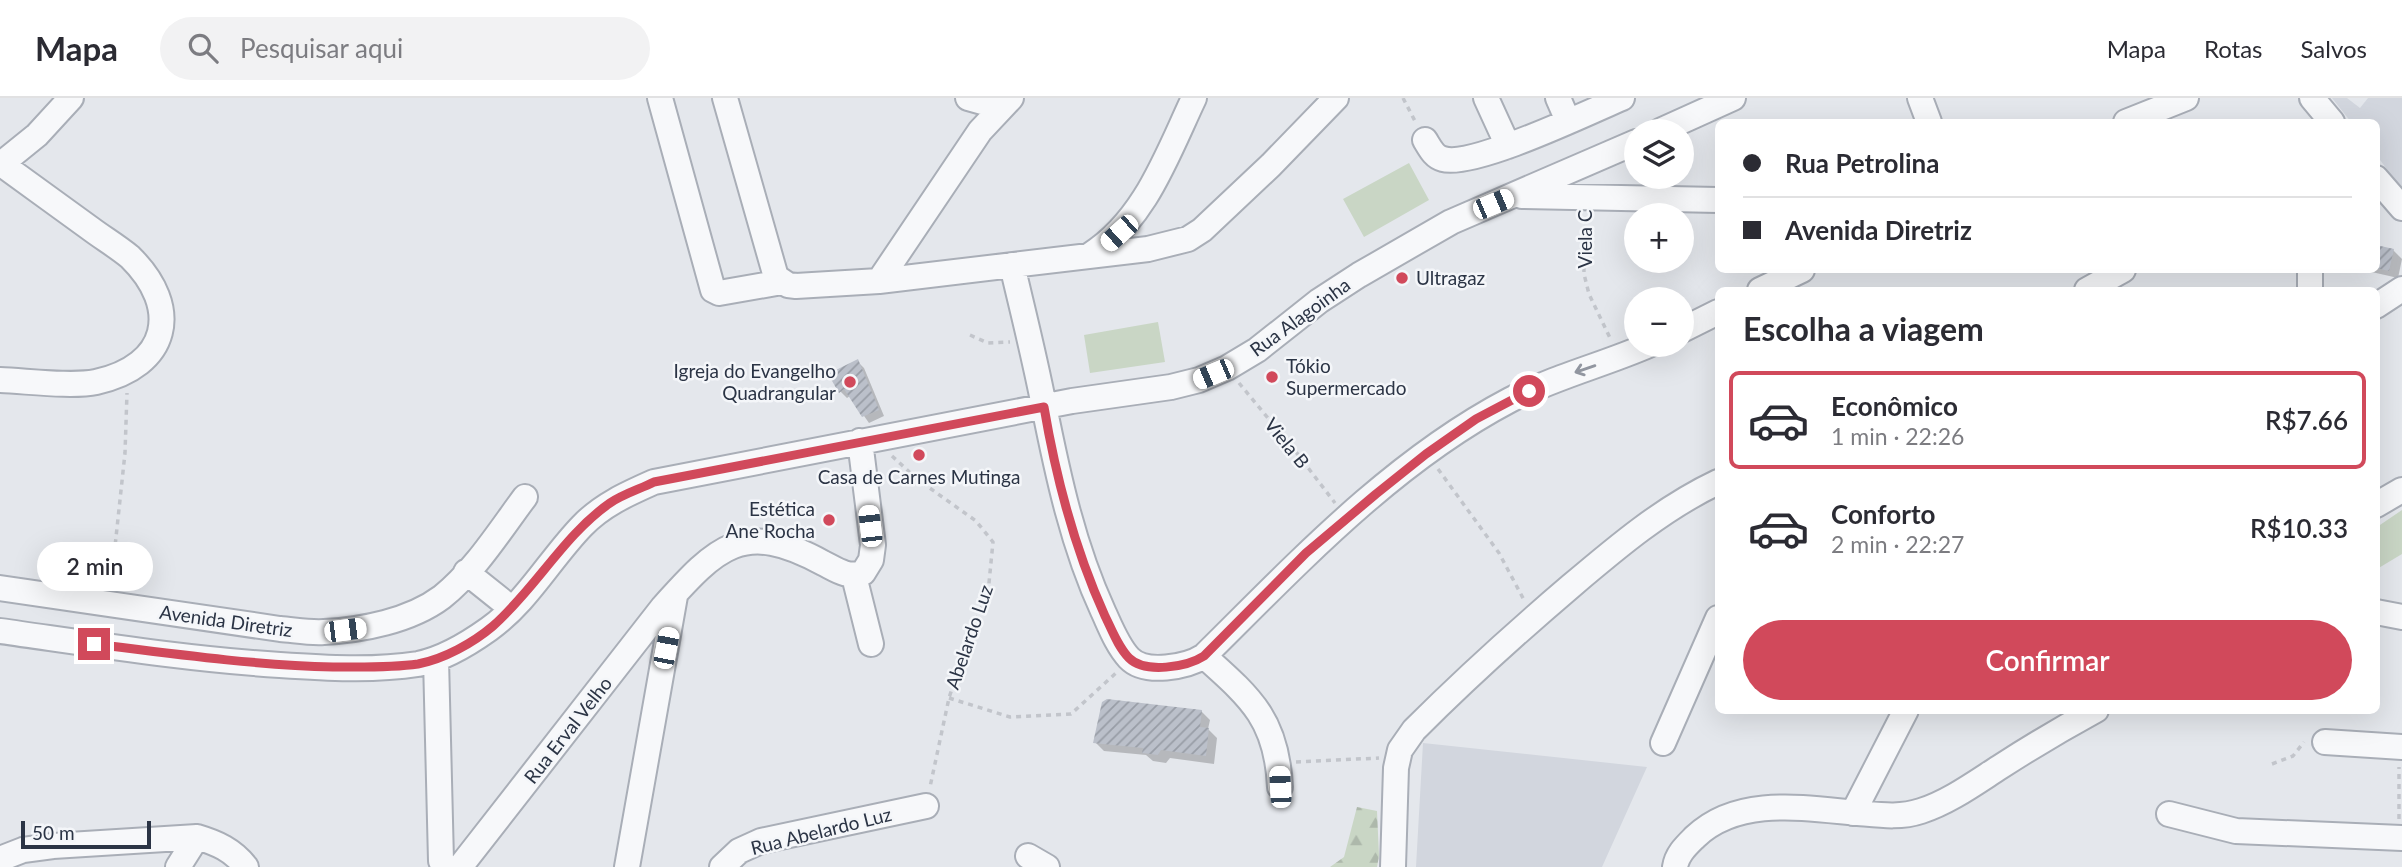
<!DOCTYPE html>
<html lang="pt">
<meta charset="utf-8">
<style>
:root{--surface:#fff;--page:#f2f2f3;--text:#2b2b33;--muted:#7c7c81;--line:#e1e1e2;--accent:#d1495b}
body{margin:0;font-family:Lato,sans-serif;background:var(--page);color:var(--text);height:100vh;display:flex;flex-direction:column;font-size:26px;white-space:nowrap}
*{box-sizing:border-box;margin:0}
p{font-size:23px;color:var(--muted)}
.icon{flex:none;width:38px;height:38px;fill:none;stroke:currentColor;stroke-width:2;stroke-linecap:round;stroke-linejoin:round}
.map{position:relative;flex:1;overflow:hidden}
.side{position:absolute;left:1715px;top:189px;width:665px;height:427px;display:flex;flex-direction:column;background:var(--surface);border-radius:10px;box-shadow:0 7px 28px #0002}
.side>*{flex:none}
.guide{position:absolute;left:1715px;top:21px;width:665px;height:154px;border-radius:10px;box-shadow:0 7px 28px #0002;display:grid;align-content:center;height:154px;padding:0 28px;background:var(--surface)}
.tools{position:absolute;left:1624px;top:21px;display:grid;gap:14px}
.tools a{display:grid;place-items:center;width:70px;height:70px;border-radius:50%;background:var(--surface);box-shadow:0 7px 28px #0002;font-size:35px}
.scale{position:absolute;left:21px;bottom:18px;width:130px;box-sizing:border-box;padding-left:7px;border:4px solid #2b3445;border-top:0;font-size:19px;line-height:24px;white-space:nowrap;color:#2b3445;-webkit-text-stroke:5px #f4f6f9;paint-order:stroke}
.end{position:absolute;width:32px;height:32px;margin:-16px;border:9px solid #d1495b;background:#fff;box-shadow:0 0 0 4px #fff}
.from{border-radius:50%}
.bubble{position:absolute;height:49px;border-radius:24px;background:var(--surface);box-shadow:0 7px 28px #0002;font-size:23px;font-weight:600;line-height:49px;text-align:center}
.car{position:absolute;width:21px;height:42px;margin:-21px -10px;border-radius:9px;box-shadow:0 0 5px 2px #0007;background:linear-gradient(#fff 24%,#345 0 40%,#fff 0 76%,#345 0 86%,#fff 0)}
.guide b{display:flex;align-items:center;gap:24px;height:66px;font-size:26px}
.guide b+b{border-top:2px solid var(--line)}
.guide i{width:18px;height:18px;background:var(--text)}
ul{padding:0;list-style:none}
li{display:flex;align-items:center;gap:21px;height:98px;margin:0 14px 10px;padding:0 14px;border:4px solid transparent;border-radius:10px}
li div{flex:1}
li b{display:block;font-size:26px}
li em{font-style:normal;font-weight:600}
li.on{border-color:var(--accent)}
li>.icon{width:63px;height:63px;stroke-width:1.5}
h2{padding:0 28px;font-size:32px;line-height:84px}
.cta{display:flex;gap:14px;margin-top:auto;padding:14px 28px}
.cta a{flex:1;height:80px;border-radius:42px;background:var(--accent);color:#fff;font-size:28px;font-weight:600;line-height:80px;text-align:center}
header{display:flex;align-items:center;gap:42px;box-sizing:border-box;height:98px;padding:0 35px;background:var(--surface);border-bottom:2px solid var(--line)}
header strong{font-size:33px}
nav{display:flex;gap:38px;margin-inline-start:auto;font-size:24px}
.search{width:490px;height:63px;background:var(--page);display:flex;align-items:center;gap:18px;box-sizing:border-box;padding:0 24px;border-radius:38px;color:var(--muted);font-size:26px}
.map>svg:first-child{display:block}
.built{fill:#d2d6de}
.forest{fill:url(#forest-firs)}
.park{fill:#c9d6c5}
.shadow{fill:#0003}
.building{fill:url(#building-hatch)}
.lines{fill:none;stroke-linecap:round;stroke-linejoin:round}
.minor-casing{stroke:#a9aeb7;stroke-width:28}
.path{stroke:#c2c5cb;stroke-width:3.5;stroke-dasharray:5 5;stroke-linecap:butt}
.minor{stroke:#f7f8fa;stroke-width:24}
.oneway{stroke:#9196a0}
.route{stroke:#d1495b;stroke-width:9}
.poi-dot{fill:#d1495b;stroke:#f4f6f9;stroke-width:2.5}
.labels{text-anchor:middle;stroke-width:5;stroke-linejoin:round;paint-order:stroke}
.street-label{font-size:19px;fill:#2b3445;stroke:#f4f6f9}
.poi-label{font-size:19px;fill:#2b3445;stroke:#f4f6f9;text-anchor:start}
</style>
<header>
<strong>Mapa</strong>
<div class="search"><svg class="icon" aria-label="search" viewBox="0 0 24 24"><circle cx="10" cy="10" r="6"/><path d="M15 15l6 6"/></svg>Pesquisar aqui</div>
<nav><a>Mapa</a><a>Rotas</a><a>Salvos</a></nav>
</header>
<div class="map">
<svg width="2402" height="769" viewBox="0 0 2402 769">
<defs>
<pattern id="forest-firs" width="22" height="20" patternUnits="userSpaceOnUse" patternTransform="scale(1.75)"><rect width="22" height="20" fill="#c9d6c5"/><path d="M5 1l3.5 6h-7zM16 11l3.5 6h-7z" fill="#adb8ab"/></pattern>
<pattern id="building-hatch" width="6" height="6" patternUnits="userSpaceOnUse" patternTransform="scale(1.75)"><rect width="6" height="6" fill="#bbc0ca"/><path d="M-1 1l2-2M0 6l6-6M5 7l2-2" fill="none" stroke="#989da6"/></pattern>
</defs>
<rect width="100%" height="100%" fill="#e4e7ec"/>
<path class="built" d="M2332,0H2347L2360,10L2368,0H2402V91L2377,58L2376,24H2351Z
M1423,645L1647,669L1602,769H1416Z"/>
<path class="forest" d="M1357,709L1377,713L1379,758L1377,769H1330L1344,759Z"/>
<path class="park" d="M1409,65L1429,102L1364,139L1343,101Z
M1158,224L1165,264L1090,275L1084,237Z
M2402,412V456L2377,471V429Z"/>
<path class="shadow" d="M2376,149L2393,152L2402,161L2398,180L2363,172H2376Z
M858,264L864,270L884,318L869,325L850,298L847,300L840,293Z
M1201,613L1210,622L1208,631L1217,640L1214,666L1170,660L1166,665L1153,663L1146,657L1104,653L1095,644Z"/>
<path class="building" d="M2376,147L2394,151L2389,173L2376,170Z
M858,261L879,312L862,319L844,291L839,295L828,276Z
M1107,601L1202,612L1200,629L1209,630L1206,658L1161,652L1158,657L1142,655L1143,650L1093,645L1102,604Z"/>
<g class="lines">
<g class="minor-casing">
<path id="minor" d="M660,0L713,192L719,195L782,184
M725,0L776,179L788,187L796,188L879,183L1148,151L1188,141L1202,132L1271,67L1336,0
M968,0L1000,9
M1486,0L1508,48
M1558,0L1568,23
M1920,0L1929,24
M2312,0L2332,24
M2126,24L2186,0
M1660,33L1733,0
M1425,42C1430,50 1434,59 1443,61C1473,70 1589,14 1622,0
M0,65C30,87 61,109 91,131C103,140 118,149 130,159C182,210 169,268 96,284C71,289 27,283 0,282
M0,67L37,37L71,0
M2376,80L2402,110
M1522,98L1718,102
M1090,157C1145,122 1167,57 1194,0
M1012,167C1023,214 1035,261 1044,308C1058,378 1073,448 1103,513C1110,528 1117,547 1129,560C1145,577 1187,569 1204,558C1298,465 1392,364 1510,302C1554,279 1603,267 1649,247
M2310,172V192
M879,183L980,33L1011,0
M1760,192L1802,172
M2087,192L2123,172
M2376,208L2402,191
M1682,232L1718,214
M2376,407L2402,392
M466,474L511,510
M854,478L871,546
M0,490L280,531C294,532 309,535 324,534C362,532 410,523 442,499C474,474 501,431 525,399
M2376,514L2402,519
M0,533C93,546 186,561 280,567C325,570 373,573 418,566C444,561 468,546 489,531C527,504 550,461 582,428C602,407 627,396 654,384L1072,303L1171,289L1199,282L1227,270L1257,252L1319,203L1359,177L1451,124L1636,44
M1204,558C1251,600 1277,622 1280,689
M436,561L441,763L444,769
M2325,644L2402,649
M1663,645L1718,520
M1853,715L1906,612
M2169,716L2236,733L2402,740
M1028,758L1047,769
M0,761L23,752L53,748L197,739C217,745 233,752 246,769
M178,769L197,739
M460,769L663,509C717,449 743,421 823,465C837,472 847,480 863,475L871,462L873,447L860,343
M627,769L675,498
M722,769L739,753L761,743L926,708
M1393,769L1396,670L1400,652L1414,632C1464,582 1517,534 1571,488C1617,449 1663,410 1718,384
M1675,769C1677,756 1686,748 1695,739C1738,698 1804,710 1858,715C1880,717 1900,720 1921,713C1949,704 1975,685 2000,669C2031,649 2063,630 2096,612"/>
</g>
<path class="path" d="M1403,0L1416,25
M1583,119L1584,176L1589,196L1611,242
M970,237L988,245L1010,244
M1239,285L1296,354L1335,405
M892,358L917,381L976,423L993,444L988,495L969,538L949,600L930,689
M1438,371L1499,455L1524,502
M111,486L125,355L127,295
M949,600L1010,619L1071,616L1116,575
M1296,664L1379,660
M2272,666L2293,658L2304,644
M2399,721V669"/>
<use href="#minor" class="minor"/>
</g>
<defs><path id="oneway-shaft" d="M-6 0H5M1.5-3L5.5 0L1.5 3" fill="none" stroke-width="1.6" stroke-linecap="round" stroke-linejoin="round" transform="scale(1.75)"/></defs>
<use class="oneway" href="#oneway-shaft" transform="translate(1585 271) rotate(161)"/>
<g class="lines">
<path class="route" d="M94,546C174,556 253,567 333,569C361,569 390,570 418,566C444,561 473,545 493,528C536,490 564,437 610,405C623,396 640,391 654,384L1044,309C1056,380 1075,452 1105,518C1112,532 1118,549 1129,560C1145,576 1187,569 1204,558L1306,455L1376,396L1426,356L1476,321L1529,293"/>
</g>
<g class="poi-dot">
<circle cx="1402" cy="180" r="7"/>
<circle cx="1272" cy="279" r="7"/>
<circle cx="850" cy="284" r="7"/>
<circle cx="919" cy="357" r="7"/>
<circle cx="829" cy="422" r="7"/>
</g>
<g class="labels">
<g class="street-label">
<text transform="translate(1585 141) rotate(-90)" y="7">Viela C</text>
<text transform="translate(1300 219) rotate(-36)" y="7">Rua Alagoinha</text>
<text transform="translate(1287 345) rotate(51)" y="7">Viela B</text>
<text transform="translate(226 523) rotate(8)" y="7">Avenida Diretriz</text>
<text transform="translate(969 539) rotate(-71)" y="7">Abelardo Luz</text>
<text transform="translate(568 632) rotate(-52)" y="7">Rua Erval Velho</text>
<text transform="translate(821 733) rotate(-14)" y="7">Rua Abelardo Luz</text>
</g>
<g class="poi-label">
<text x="1416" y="187">Ultragaz</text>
<text x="1286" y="275">Tókio<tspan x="1286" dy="22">Supermercado</tspan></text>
<text x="836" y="280" text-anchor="end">Igreja do Evangelho<tspan x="836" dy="22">Quadrangular</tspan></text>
<text x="919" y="386" text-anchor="middle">Casa de Carnes Mutinga</text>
<text x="815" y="418" text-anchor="end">Estética<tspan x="815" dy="22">Ane Rocha</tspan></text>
</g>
</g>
</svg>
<div class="tools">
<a><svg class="icon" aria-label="layers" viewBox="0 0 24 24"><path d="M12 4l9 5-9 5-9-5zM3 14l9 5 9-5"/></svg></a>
<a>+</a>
<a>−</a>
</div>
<div class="scale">50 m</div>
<i class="end from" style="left:1529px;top:293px"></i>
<i class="end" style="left:94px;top:546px"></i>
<div class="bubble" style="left:37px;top:444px;width:116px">2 min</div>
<i class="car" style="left:1493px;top:106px;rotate:67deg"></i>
<i class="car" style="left:1119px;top:135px;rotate:228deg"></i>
<i class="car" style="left:1213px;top:276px;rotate:247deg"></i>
<i class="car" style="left:870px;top:428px;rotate:353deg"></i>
<i class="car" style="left:345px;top:532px;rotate:83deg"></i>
<i class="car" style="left:666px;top:550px;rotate:11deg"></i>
<i class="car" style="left:1280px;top:689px;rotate:357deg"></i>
<div class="guide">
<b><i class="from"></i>Rua Petrolina</b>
<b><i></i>Avenida Diretriz</b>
</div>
<section class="side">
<h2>Escolha a viagem</h2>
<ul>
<li class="on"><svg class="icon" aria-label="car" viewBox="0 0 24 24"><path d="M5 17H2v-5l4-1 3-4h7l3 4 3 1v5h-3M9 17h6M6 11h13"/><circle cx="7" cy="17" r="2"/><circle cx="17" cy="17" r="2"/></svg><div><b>Econômico</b><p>1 min · 22:26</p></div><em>R$7.66</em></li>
<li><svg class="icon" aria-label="car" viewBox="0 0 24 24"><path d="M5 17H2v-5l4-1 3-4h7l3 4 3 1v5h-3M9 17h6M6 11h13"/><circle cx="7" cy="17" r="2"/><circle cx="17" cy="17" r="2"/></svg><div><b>Conforto</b><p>2 min · 22:27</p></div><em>R$10.33</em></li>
</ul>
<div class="cta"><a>Confirmar</a></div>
</section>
</div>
